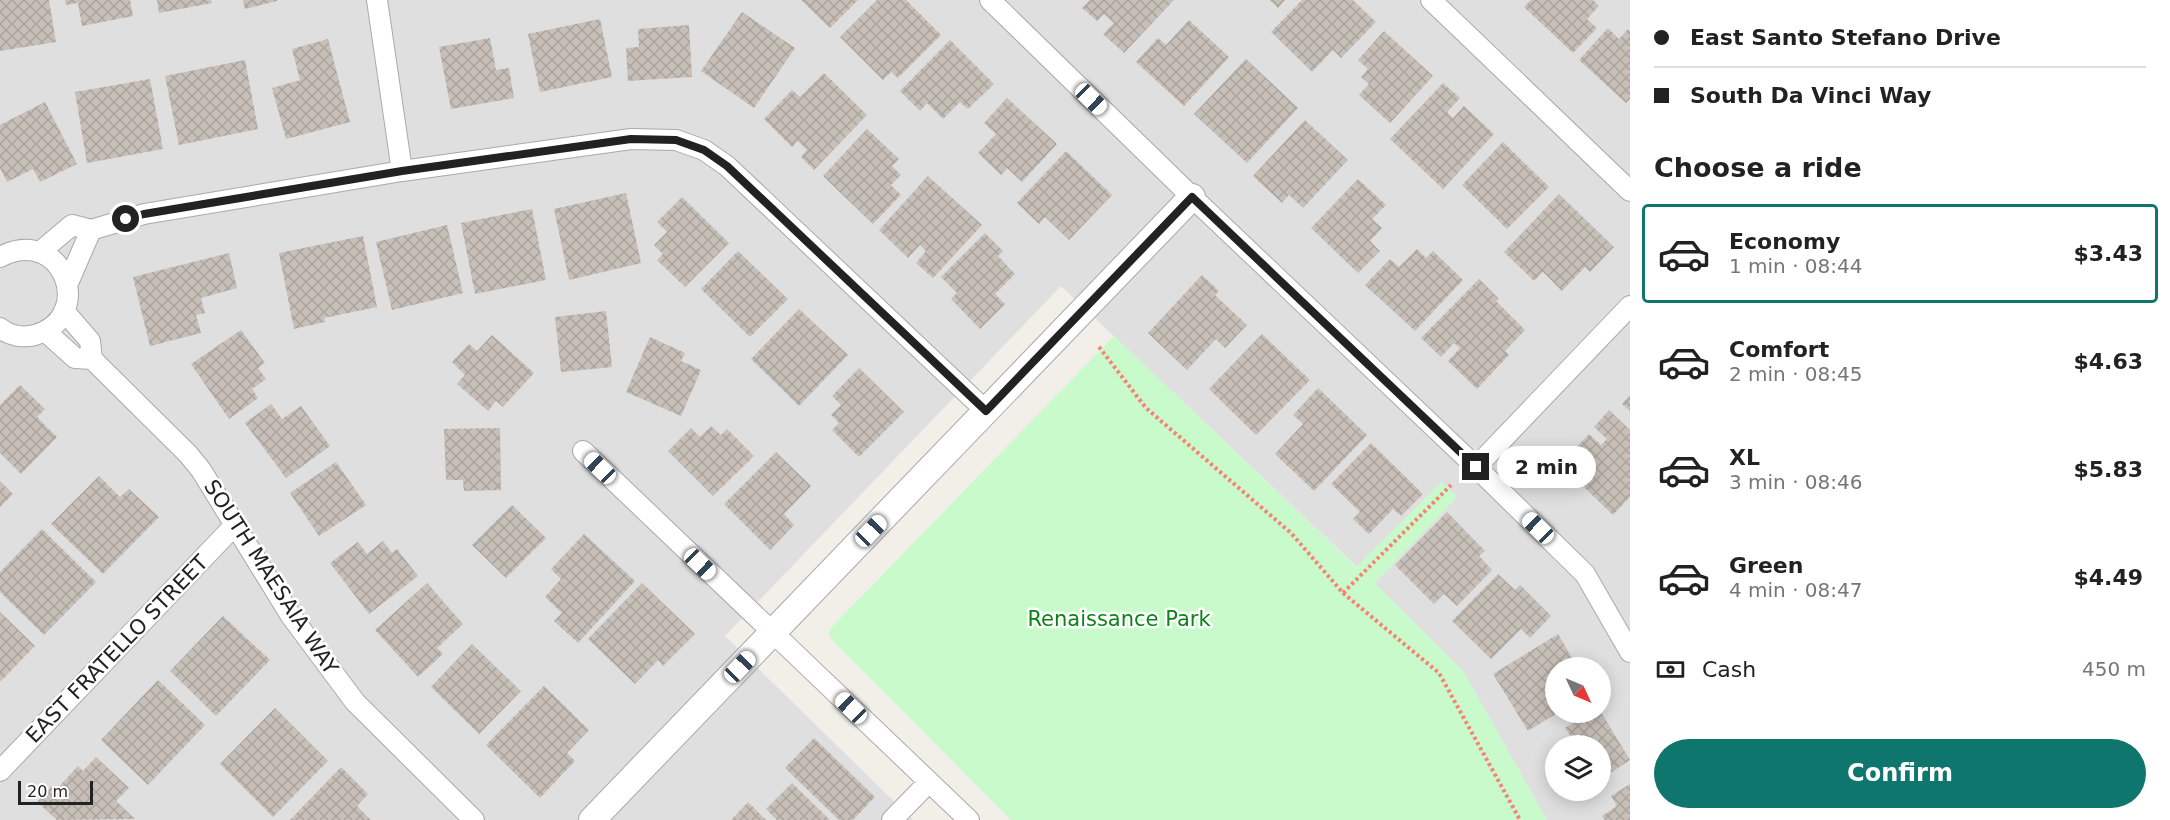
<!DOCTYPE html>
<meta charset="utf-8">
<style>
:root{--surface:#fff;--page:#f6f6f6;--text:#222;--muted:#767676;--line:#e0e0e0;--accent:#0f766e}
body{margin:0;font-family:"DejaVu Sans",sans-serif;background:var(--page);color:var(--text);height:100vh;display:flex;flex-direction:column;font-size:22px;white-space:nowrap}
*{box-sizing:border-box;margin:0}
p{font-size:20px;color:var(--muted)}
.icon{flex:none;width:33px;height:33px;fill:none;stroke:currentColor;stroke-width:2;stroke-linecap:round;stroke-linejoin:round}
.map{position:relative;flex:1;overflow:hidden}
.sheet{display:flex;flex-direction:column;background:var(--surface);width:540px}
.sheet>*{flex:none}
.guide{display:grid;align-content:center;height:132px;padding:0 24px;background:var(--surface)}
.needle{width:39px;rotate:134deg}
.tools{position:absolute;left:1545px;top:657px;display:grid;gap:12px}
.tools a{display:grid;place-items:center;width:66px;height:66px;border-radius:50%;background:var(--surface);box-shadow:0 3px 15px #0003;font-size:30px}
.scale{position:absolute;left:18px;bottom:15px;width:75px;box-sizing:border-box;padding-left:6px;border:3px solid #222;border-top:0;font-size:16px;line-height:21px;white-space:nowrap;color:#222;-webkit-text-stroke:4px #fff;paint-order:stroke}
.end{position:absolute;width:27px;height:27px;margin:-14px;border:8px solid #222;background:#fff;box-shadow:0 0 0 3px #fff}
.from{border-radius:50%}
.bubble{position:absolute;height:42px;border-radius:21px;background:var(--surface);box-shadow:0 3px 15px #0003;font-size:20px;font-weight:800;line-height:42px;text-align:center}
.car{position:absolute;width:18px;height:36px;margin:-18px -9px;border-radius:8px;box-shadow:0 0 4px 2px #0007;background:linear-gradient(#fff 24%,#345 0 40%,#fff 0 76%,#345 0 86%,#fff 0)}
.guide b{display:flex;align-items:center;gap:21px;height:57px;font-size:22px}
.guide b+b{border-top:2px solid var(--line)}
.guide i{width:15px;height:15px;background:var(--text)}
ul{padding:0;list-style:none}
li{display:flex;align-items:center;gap:18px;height:99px;margin:0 12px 9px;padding:0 12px;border:3px solid transparent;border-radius:6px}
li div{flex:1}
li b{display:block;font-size:22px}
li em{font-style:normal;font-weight:800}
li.selected{border-color:var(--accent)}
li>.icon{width:54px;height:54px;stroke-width:1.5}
h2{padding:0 24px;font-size:27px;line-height:72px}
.pay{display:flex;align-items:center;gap:15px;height:66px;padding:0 24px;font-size:22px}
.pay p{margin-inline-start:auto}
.action{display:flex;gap:12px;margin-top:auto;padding:12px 24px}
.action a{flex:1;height:69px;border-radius:36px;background:var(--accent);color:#fff;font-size:24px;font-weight:800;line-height:69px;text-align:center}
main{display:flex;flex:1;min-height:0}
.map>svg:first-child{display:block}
.residential{fill:#e0dfdf;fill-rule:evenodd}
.park{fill:#c8facc}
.building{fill:url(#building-cross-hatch)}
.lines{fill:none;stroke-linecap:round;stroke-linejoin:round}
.minor-casing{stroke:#a9a9a9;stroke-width:22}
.tertiary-casing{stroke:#a9a9a9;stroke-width:28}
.path{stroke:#fa8072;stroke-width:4;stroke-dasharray:3 3;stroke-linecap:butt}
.minor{stroke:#fff;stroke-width:20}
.tertiary{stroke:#fff;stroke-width:26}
.route{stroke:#222;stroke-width:8}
.labels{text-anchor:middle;stroke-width:5;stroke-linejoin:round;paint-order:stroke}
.street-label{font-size:21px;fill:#222;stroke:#fff}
.park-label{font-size:21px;fill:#0c8416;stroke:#fff}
</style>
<main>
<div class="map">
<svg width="1630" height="820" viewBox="0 0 1630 820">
<defs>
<pattern id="building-cross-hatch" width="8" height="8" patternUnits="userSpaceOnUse" patternTransform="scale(1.5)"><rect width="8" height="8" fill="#c7bfb8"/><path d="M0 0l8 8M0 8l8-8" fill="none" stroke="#aba49e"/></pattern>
</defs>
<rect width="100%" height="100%" fill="#f2efe9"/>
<path class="residential" d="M0,0H1630V820H1547L1463,671L1374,583L1457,497L1442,482L1357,567L1061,286L725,636L913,820H0ZM1556,668H1600V712H1556ZM1556,746H1600V790H1556Z"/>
<path class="park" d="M1114,336L1356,567L1442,482L1457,497L1375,583L1463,671L1547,820H1011L832,640L829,634L831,628Z"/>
<path class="building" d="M0,0H49L56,42L0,51Z
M65,0H130L133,16L82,26L78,3L66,5Z
M157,0H211L212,3L159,13Z
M243,0H277V1L245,9Z
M801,0H858L830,28Z
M877,0H906L941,35L898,78L891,72L883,80L840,37Z
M1090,0H1174L1124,53L1103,34L1114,23L1104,14L1097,21L1082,8Z
M1270,0H1285L1278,8Z
M1302,0H1353L1376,22L1341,58L1333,50L1312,72L1271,32Z
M1531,0H1593L1599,6L1587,19L1597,28L1573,53L1524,7Z
M742,12L795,48L754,108L701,71Z
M600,19L612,77L540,92L528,34Z
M1189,20L1229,57L1184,106L1136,62L1158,38L1166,45Z
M689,25L692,77L628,81L626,48L639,47L638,29Z
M1608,28L1619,39L1628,29L1630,31V99L1626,103L1579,60Z
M1384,31L1433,76L1390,123L1359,95L1369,84L1361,77L1368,69L1358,60Z
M490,38L496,70L509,68L514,98L451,109L439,47Z
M328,39L350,122L286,139L272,88L300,80L292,49Z
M950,40L994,84L968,109L960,102L943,119L927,103L920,111L900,91Z
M1246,59L1298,108L1247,163L1194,114Z
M245,60L258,129L179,145L165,76Z
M824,73L867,115L814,170L801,157L807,150L798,141L792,147L764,119L792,90L800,97Z
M150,79L163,149L87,163L75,92Z
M1443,83L1460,98L1447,112L1453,118L1464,106L1494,134L1443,189L1390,139Z
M1007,98L1057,144L1022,182L1007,168L1001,175L978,153L996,134L984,123Z
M45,102L77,164L40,182L33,169L7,182L0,168V125Z
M1305,120L1348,160L1303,208L1289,195L1282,203L1253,176Z
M867,129L899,159L892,166L901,175L891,185L901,195L873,224L823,176Z
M1503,142L1549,187L1507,229L1462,185Z
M1066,151L1112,195L1069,240L1045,217L1039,224L1017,203Z
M928,176L982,225L933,278L916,263L926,251L920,245L908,258L879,230Z
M1358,179L1386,205L1372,219L1382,228L1370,241L1380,251L1358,273L1311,228Z
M626,193L641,263L569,280L554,209Z
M1559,194L1614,247L1590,272L1585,267L1562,291L1543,272L1534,281L1504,252Z
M682,197L729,243L685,287L657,260L663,254L654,245L667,232L657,222Z
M532,209L546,280L475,294L461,223Z
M447,225L463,293L392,310L376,242Z
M985,233L1003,251L998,256L1015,274L995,294L1005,304L980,329L951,299L957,293L941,277Z
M363,236L377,307L324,318L325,322L294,329L279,253Z
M1417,249L1426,258L1433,251L1463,280L1415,331L1365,285L1390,259L1399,267Z
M738,251L788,299L750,337L701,289Z
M229,253L237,288L201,298L205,313L196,315L201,333L150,346L133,277Z
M1202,275L1219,291L1215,295L1247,325L1225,348L1216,339L1187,370L1148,333Z
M1479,279L1499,299L1496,301L1525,330L1505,351L1509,355L1477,389L1448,361L1460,348L1454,343L1441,357L1421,338Z
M799,309L848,355L799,406L751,359Z
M606,311L612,367L561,372L555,317Z
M241,330L265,363L258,368L266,379L252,389L258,398L229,419L191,364Z
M1262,334L1310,380L1256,435L1209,389Z
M492,335L534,373L503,407L496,401L488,411L457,384L465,375L452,362L469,344L477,351Z
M650,337L685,353L681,361L701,370L681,416L626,392Z
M859,368L904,412L859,457L832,430L839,423L831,415L841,405L832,396Z
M20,385L45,409L37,417L57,437L21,474L0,453V405Z
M1318,388L1367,435L1314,491L1275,454L1303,424L1293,415Z
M1630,395V411L1622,404Z
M271,404L282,419L301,406L330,446L286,478L245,423Z
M1609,410L1630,430V497L1613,515L1560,464L1589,434L1601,445L1607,439L1594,427Z
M711,426L721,435L727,429L754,456L713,496L668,451L691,428L700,437Z
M500,428L501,490L464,491L463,480H446L444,429Z
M1371,443L1423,494L1401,516L1393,509L1369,534L1353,519L1360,512L1331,484Z
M776,452L811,486L784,514L794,525L770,550L724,504Z
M336,462L366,505L319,536L290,493Z
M99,476L120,497L129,489L159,517L103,574L51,524Z
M0,481L13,494L0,507Z
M512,505L546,538L506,578L472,545Z
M1447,512L1485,551L1479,556L1492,570L1457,606L1444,594L1434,604L1395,565Z
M42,529L96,582L44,635L0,592V572Z
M584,534L635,581L578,643L554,621L562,613L545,597L561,579L551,569Z
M383,541L392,553L397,549L418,576L369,614L330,563L358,542L367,554Z
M1498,574L1515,590L1520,585L1551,616L1530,638L1521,629L1491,659L1452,621Z
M427,583L463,624L437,648L443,654L418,677L375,630Z
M642,583L695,634L663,666L658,660L635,684L588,639Z
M0,612L35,646L0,682Z
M223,616L270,660L216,716L170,671Z
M1558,634L1578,668H1556V712H1559L1528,731L1493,674Z
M472,644L521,691L479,734L431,687Z
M158,680L205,725L148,785L101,740Z
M544,686L589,730L567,753L575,761L540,798L486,745Z
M275,708L328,761L273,817L220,764Z
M1590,712H1601L1630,760L1600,780V746H1560L1572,738L1565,728Z
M814,738L875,797L853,820H839L785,768Z
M96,757L129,788L116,801L135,819L57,820L37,802L52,786L56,790L78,766L83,771Z
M341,767L368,794L357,806L371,820H290Z
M792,783L830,820H777L766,809Z
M1630,784V820H1605L1602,816L1617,806L1611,796Z
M748,802L766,820H731Z"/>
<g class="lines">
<g class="minor-casing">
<path id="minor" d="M377,0L402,171
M990,0L1192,197L1476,467L1585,574L1630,652
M1431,0L1630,191
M91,230L144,214L402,171L631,139L676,140L704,150L727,166L986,411
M40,252L72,225L91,230L68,283
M0,257C63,224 97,317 35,335C23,338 10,336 0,328
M45,331L75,358L92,359L90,341L64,311
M92,359L188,454L201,470L291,616L355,702L474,820
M583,451L969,820
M1476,467L1630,306
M0,771L234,526
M892,820L929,782"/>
</g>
<g class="tertiary-casing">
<path id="tertiary" d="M592,820L1192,197"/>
</g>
<path class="path" d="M1099,347L1146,408L1291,533L1343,593L1451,485
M1343,593L1439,673L1520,820"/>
<use href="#minor" class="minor"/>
<use href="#tertiary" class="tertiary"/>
</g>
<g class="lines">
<path class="route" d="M126,219L144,214L402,171L631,139L676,140L704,150L727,166L986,411L1192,197L1476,467"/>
</g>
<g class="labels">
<g class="street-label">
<text transform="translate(271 577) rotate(57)" y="7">SOUTH MAESAIA WAY</text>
<text transform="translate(117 649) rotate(-46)" y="7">EAST FRATELLO STREET</text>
</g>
<g class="park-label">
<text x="1119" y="626">Renaissance Park</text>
</g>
</g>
</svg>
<div class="tools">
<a><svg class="needle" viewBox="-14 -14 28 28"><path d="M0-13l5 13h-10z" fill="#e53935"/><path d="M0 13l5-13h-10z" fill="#767676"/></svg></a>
<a><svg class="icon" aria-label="layers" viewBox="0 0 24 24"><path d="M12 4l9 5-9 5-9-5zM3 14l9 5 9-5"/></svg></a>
</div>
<div class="scale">20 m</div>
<i class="end from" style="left:126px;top:219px"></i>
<i class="end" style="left:1476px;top:467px"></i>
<div class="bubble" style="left:1497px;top:446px;width:99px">2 min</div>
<i class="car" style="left:1091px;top:99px;rotate:134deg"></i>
<i class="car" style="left:600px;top:468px;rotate:314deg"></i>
<i class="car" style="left:1538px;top:528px;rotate:314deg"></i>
<i class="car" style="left:871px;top:531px;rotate:44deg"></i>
<i class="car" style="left:700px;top:564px;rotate:134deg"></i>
<i class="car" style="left:740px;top:667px;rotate:44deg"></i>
<i class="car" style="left:851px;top:708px;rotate:314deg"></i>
</div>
<section class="sheet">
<div class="guide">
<b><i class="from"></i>East Santo Stefano Drive</b>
<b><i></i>South Da Vinci Way</b>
</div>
<h2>Choose a ride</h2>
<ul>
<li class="selected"><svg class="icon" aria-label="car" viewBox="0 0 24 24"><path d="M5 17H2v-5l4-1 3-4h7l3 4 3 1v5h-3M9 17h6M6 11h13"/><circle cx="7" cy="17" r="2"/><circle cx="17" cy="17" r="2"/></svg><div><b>Economy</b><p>1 min · 08:44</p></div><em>$3.43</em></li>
<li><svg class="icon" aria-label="car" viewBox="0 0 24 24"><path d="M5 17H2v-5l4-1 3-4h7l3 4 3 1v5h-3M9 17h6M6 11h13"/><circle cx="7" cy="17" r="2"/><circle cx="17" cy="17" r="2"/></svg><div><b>Comfort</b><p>2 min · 08:45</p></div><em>$4.63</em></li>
<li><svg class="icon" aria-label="car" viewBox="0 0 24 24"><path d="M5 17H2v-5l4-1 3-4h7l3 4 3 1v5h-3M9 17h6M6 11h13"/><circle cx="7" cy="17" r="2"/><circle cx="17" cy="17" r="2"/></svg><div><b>XL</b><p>3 min · 08:46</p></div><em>$5.83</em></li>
<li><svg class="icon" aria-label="car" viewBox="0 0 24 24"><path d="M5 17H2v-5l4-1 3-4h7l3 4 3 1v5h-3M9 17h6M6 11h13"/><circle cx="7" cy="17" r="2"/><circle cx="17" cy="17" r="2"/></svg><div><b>Green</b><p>4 min · 08:47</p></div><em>$4.49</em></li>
</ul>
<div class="pay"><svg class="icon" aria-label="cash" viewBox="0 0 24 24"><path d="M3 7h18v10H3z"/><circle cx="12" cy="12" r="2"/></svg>Cash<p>450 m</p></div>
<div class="action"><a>Confirm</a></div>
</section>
</main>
